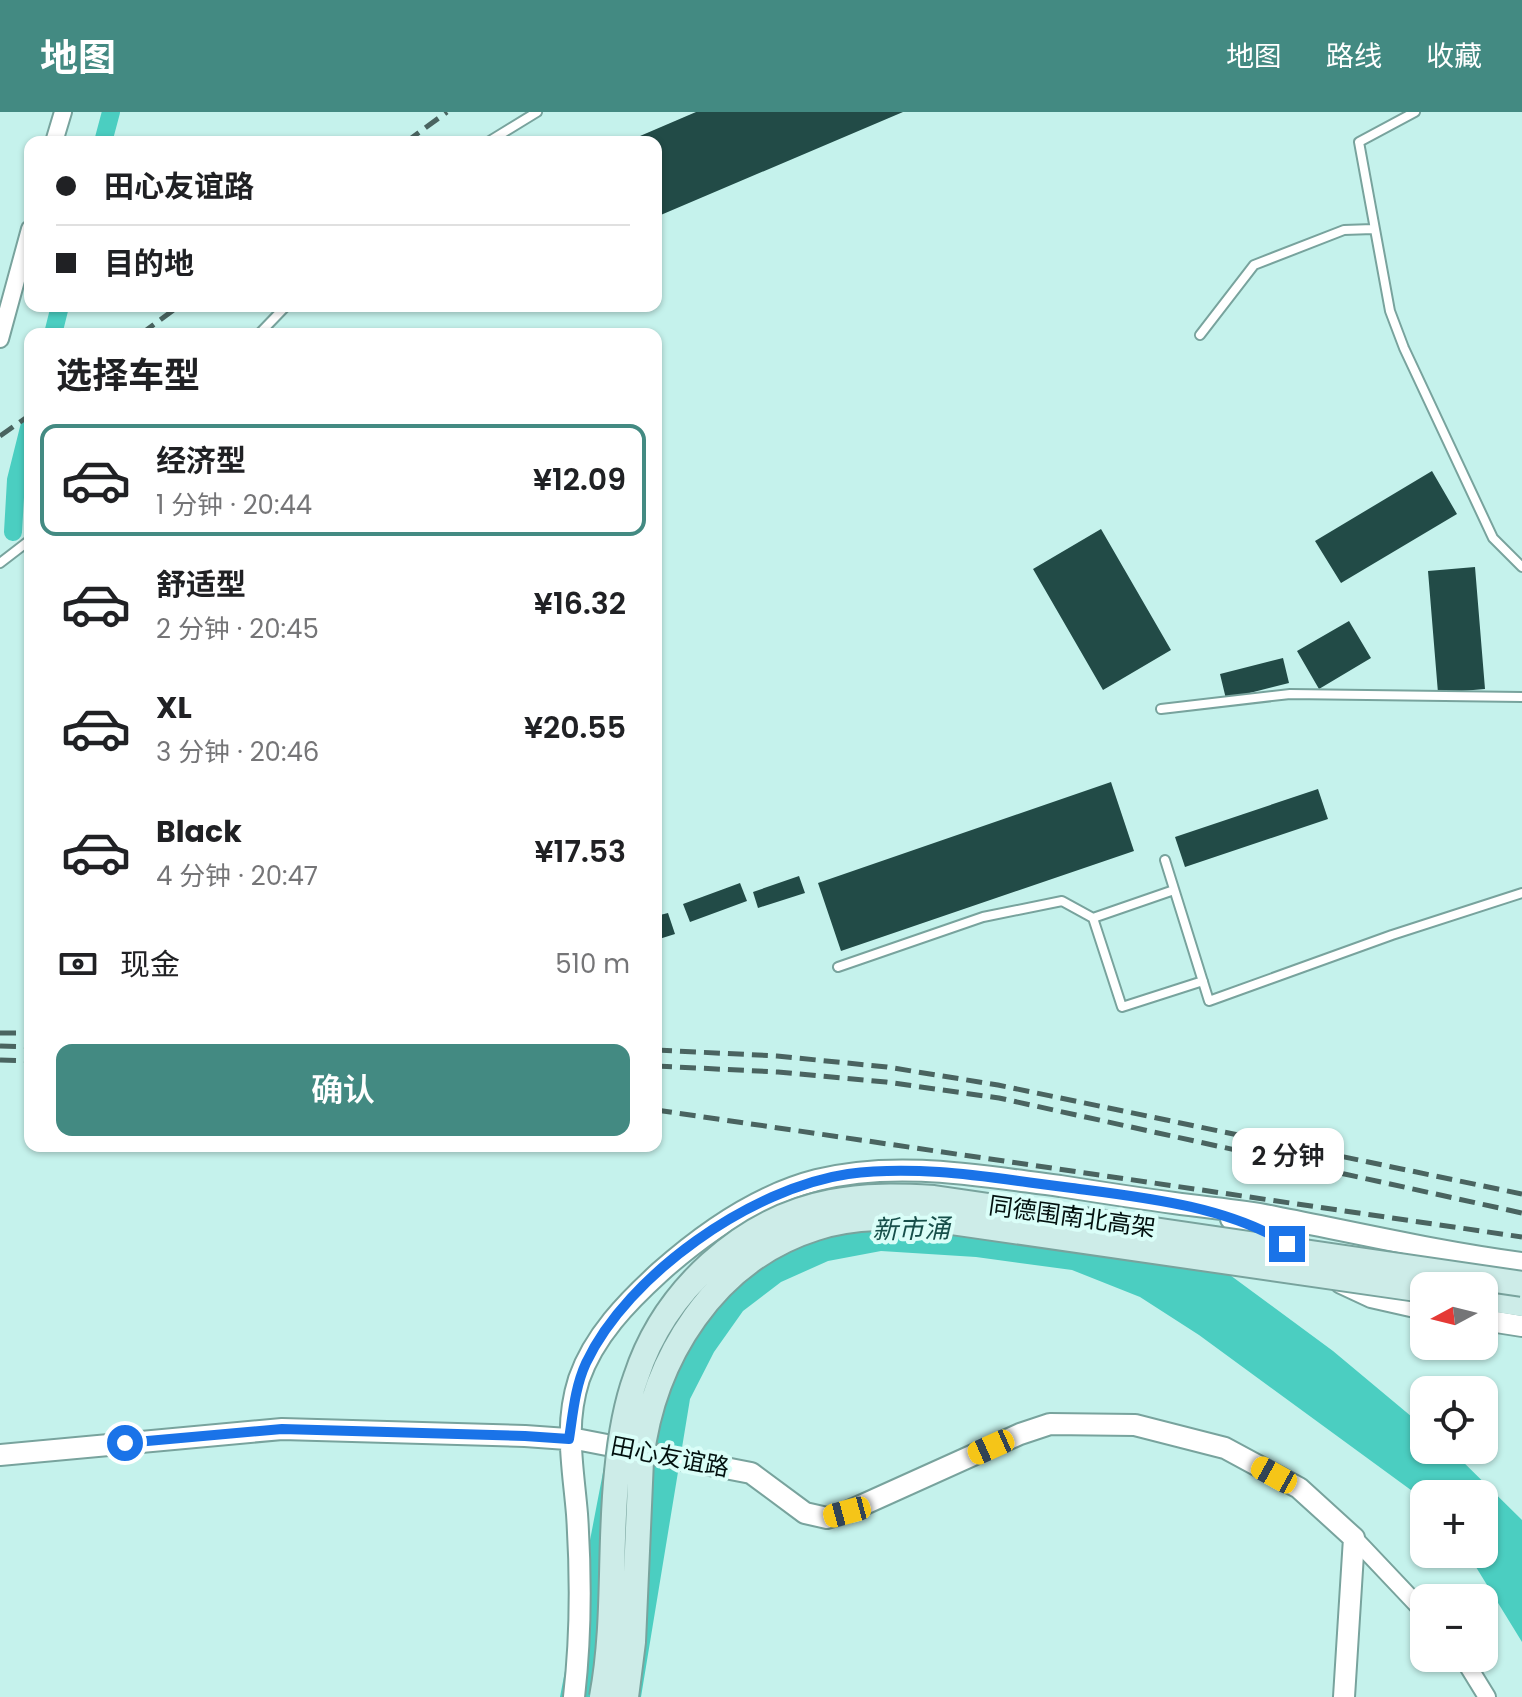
<!DOCTYPE html>
<html lang="zh">
<meta charset="utf-8">
<style>
:root{--surface:#fff;--page:#f2f2f2;--text:#202124;--muted:#757577;--line:#e0e0e0;--accent:#438a82}
body{margin:0;font-family:Poppins,"Noto Sans SC",sans-serif;background:var(--page);color:var(--text);height:100vh;display:flex;flex-direction:column;font-size:30px;white-space:nowrap}
*{box-sizing:border-box;margin:0}
p{font-size:26px;color:var(--muted)}
.icon{flex:none;width:44px;height:44px;fill:none;stroke:currentColor;stroke-width:2;stroke-linecap:round;stroke-linejoin:round}
.map{position:relative;flex:1;overflow:hidden}
.sheet{position:absolute;left:24px;top:216px;width:638px;height:824px;display:flex;flex-direction:column;background:var(--surface);border-radius:16px;box-shadow:0 2px 6px #0004}
.sheet>*{flex:none}
.hud{position:absolute;left:24px;top:24px;width:638px;height:176px;border-radius:16px;box-shadow:0 2px 6px #0004;display:grid;align-content:center;height:176px;padding:0 32px;background:var(--surface)}
.needle{width:52px;rotate:263deg}
.buttons{position:absolute;left:1410px;top:1160px;display:grid;gap:16px}
.buttons a{display:grid;place-items:center;width:88px;height:88px;border-radius:16px;background:var(--surface);box-shadow:0 2px 6px #0004;font-size:40px}
.end{position:absolute;width:36px;height:36px;margin:-18px;border:10px solid #1a73e8;background:#fff;box-shadow:0 0 0 4px #fff}
.from{border-radius:50%}
.bubble{position:absolute;height:56px;border-radius:16px;background:var(--surface);box-shadow:0 2px 6px #0004;font-size:26px;font-weight:600;line-height:56px;text-align:center}
.car{position:absolute;width:24px;height:48px;margin:-24px -12px;border-radius:10px;box-shadow:0 0 6px 2px #0007;background:linear-gradient(#f5c518 24%,#345 0 40%,#f5c518 0 76%,#345 0 86%,#f5c518 0)}
.hud b{display:flex;align-items:center;gap:28px;height:76px;font-size:30px}
.hud b+b{border-top:2px solid var(--line)}
.hud i{width:20px;height:20px;background:var(--text)}
ul{padding:0;list-style:none}
li{display:flex;align-items:center;gap:24px;height:112px;margin:0 16px 12px;padding:0 16px;border:4px solid transparent;border-radius:16px}
li div{flex:1}
li b{display:block;font-size:30px}
li em{font-style:normal;font-weight:600}
li.current{border-color:var(--accent)}
li>.icon{width:72px;height:72px;stroke-width:1.5}
h2{padding:0 32px;font-size:36px;line-height:96px}
.pay{display:flex;align-items:center;gap:20px;height:88px;padding:0 32px;font-size:30px}
.pay p{margin-inline-start:auto}
.cta{display:flex;gap:16px;margin-top:auto;padding:16px 32px}
.cta a{flex:1;height:92px;border-radius:16px;background:var(--accent);color:#fff;font-size:32px;font-weight:600;line-height:92px;text-align:center}
header{display:flex;align-items:center;gap:48px;box-sizing:border-box;height:112px;padding:0 40px;background:var(--accent);color:#fff}
header strong{font-size:38px}
nav{display:flex;gap:44px;margin-inline-start:auto;font-size:28px}
.map>svg:first-child{display:block}
.water{fill:#4bcec1}
.lines{fill:none;stroke-linecap:round;stroke-linejoin:round}
.canal{stroke:#4bcec1;stroke-width:18}
.building{fill:#224b47}
.service-casing{stroke:#78a39d;stroke-width:12}
.minor-casing{stroke:#78a39d;stroke-width:20}
.tertiary-casing{stroke:#78a39d;stroke-width:24}
.secondary-casing{stroke:#78a39d;stroke-width:28}
.service{stroke:#fff;stroke-width:8}
.minor{stroke:#fff;stroke-width:16}
.tertiary{stroke:#fff;stroke-width:20}
.secondary{stroke:#cdece8;stroke-width:24}
.rail{stroke:#4a6460;stroke-width:5;stroke-dasharray:16 8;stroke-linecap:butt}
.secondary-bridge-casing{stroke:#78a39d;stroke-width:28;stroke-linecap:butt}
.secondary-bridge{stroke:#cdece8;stroke-width:24}
.route{stroke:#1a73e8;stroke-width:10}
.labels{text-anchor:middle;stroke-width:8;stroke-linejoin:round;paint-order:stroke}
.street-label{font-size:24px;fill:#02100e;stroke:#dafef8}
.water-label{font-size:26px;font-style:italic;fill:#174f4a;stroke:#dafef8}
</style>
<header>
<strong>地图</strong>
<nav><a>地图</a><a>路线</a><a>收藏</a></nav>
</header>
<div class="map">
<svg width="1522" height="1585" viewBox="0 0 1522 1585">
<rect width="100%" height="100%" fill="#c5f2ec"/>
<path class="water" d="M934,1079L1045,1090L1134,1107L1215,1152L1333,1239L1424,1315V1338H1451L1522,1408V1530L1468,1442H1484V1382H1424V1392L1415,1381L1199,1223L1140,1185L1072,1158L976,1145L881,1139L828,1149L781,1170L743,1199L714,1240L690,1287L641,1585H560L618,1282L634,1239L707,1148Z"/>
<g class="lines">
<path class="canal" d="M103,30L111,0
M53,222L60,194
M13,420L16,368L30,312"/>
</g>
<path class="building" d="M696,0H903L656,105V30H626Z
M1432,359L1457,402L1341,471L1315,429Z
M1101,417L1171,538L1103,578L1033,457Z
M1475,455L1485,577L1438,581L1428,459Z
M1349,509L1371,546L1319,577L1297,539Z
M1283,546L1289,571L1226,587L1220,562Z
M1111,670L1134,739L841,839L818,771Z
M1318,677L1328,707L1185,755L1175,725Z
M799,764L805,781L758,796L753,780Z
M740,771L747,789L690,810L683,792Z
M668,801L675,822L656,828V804Z"/>
<g class="lines">
<g class="service-casing">
<path id="service" d="M1415,0L1359,30L1390,199L1404,236L1493,426L1522,455
M488,30L537,0
M259,222L286,194
M1200,223L1254,153L1344,118L1373,117
M0,451L30,428
M1161,597L1290,582L1522,585
M1165,748L1209,889L1392,823L1522,781
M1174,778L1093,806L1122,895L1203,869
M838,855L983,805L1062,789L1093,806"/>
</g>
<g class="minor-casing">
<path id="minor" d="M54,30L63,0
M0,227L30,117
M1354,1426L1424,1500
M1463,1546L1487,1585"/>
</g>
<g class="tertiary-casing">
<path id="tertiary" d="M1231,1107L1262,1117L1295,1138
M1341,1171L1371,1185L1424,1197
M1484,1208L1522,1214
M0,1343L282,1317L525,1324L581,1328L751,1361L805,1401L827,1406L847,1400L1020,1322L1050,1312L1135,1313L1225,1336L1299,1376L1354,1426L1344,1585
M574,1585C581,1525 581,1462 577,1402C573,1354 564,1314 579,1267C594,1224 627,1190 660,1160C705,1120 758,1083 817,1068C897,1048 980,1064 1060,1074C1098,1080 1136,1086 1174,1091C1208,1096 1242,1098 1275,1105C1357,1121 1439,1140 1522,1151"/>
</g>
<g class="secondary-casing">
<path id="secondary" d="M1484,1186L1522,1192"/>
</g>
<use href="#service" class="service"/>
<use href="#minor" class="minor"/>
<use href="#tertiary" class="tertiary"/>
<use href="#secondary" class="secondary"/>
<path class="rail" d="M406,30L447,0
M141,222L179,194
M0,324L30,303
M0,921H30
M0,934L30,935
M656,938L777,944L887,955L998,973L1522,1082
M0,948L30,949
M656,954L778,960L886,970L999,986L1522,1101
M656,998L1522,1125"/>
<g class="secondary-bridge-casing">
<path id="secondary-bridge" d="M602,1585C616,1511 609,1435 617,1360C620,1329 625,1295 636,1265C664,1179 742,1107 831,1090C865,1083 899,1084 934,1086L1522,1172
M626,1585L633,1530L641,1348C653,1246 714,1148 816,1116C855,1103 898,1105 938,1108L1424,1178"/>
</g>
<use href="#secondary-bridge" class="secondary-bridge"/>
</g>
<g class="lines">
<path class="route" d="M125,1331L282,1317L525,1324L569,1327C573,1301 575,1275 586,1251C628,1162 752,1076 848,1062C923,1052 998,1067 1072,1076C1141,1085 1227,1094 1287,1132"/>
</g>
<g class="labels">
<g class="street-label">
<text transform="translate(1072 1105) rotate(8)" y="8">同德围南北高架</text>
<text transform="translate(670 1345) rotate(11)" y="8">田心友谊路</text>
</g>
<g class="water-label">
<text transform="translate(911 1117) rotate(-1)" y="9">新市涌</text>
</g>
</g>
</svg>
<div class="buttons">
<a><svg class="needle" viewBox="-14 -14 28 28"><path d="M0-13l5 13h-10z" fill="#e53935"/><path d="M0 13l5-13h-10z" fill="#757577"/></svg></a>
<a><svg class="icon" aria-label="locate" viewBox="0 0 24 24"><circle cx="12" cy="12" r="6"/><path d="M12 2v4M12 18v4M2 12h4M18 12h4"/></svg></a>
<a>+</a>
<a>−</a>
</div>
<i class="end from" style="left:125px;top:1331px"></i>
<i class="end" style="left:1287px;top:1132px"></i>
<div class="bubble" style="left:1232px;top:1016px;width:112px">2 分钟</div>
<i class="car" style="left:991px;top:1335px;rotate:246deg"></i>
<i class="car" style="left:1274px;top:1363px;rotate:299deg"></i>
<i class="car" style="left:847px;top:1400px;rotate:255deg"></i>
<div class="hud">
<b><i class="from"></i>田心友谊路</b>
<b><i></i>目的地</b>
</div>
<section class="sheet">
<h2>选择车型</h2>
<ul>
<li class="current"><svg class="icon" aria-label="car" viewBox="0 0 24 24"><path d="M5 17H2v-5l4-1 3-4h7l3 4 3 1v5h-3M9 17h6M6 11h13"/><circle cx="7" cy="17" r="2"/><circle cx="17" cy="17" r="2"/></svg><div><b>经济型</b><p>1 分钟 · 20:44</p></div><em>¥12.09</em></li>
<li><svg class="icon" aria-label="car" viewBox="0 0 24 24"><path d="M5 17H2v-5l4-1 3-4h7l3 4 3 1v5h-3M9 17h6M6 11h13"/><circle cx="7" cy="17" r="2"/><circle cx="17" cy="17" r="2"/></svg><div><b>舒适型</b><p>2 分钟 · 20:45</p></div><em>¥16.32</em></li>
<li><svg class="icon" aria-label="car" viewBox="0 0 24 24"><path d="M5 17H2v-5l4-1 3-4h7l3 4 3 1v5h-3M9 17h6M6 11h13"/><circle cx="7" cy="17" r="2"/><circle cx="17" cy="17" r="2"/></svg><div><b>XL</b><p>3 分钟 · 20:46</p></div><em>¥20.55</em></li>
<li><svg class="icon" aria-label="car" viewBox="0 0 24 24"><path d="M5 17H2v-5l4-1 3-4h7l3 4 3 1v5h-3M9 17h6M6 11h13"/><circle cx="7" cy="17" r="2"/><circle cx="17" cy="17" r="2"/></svg><div><b>Black</b><p>4 分钟 · 20:47</p></div><em>¥17.53</em></li>
</ul>
<div class="pay"><svg class="icon" aria-label="cash" viewBox="0 0 24 24"><path d="M3 7h18v10H3z"/><circle cx="12" cy="12" r="2"/></svg>现金<p>510 m</p></div>
<div class="cta"><a>确认</a></div>
</section>
</div>
